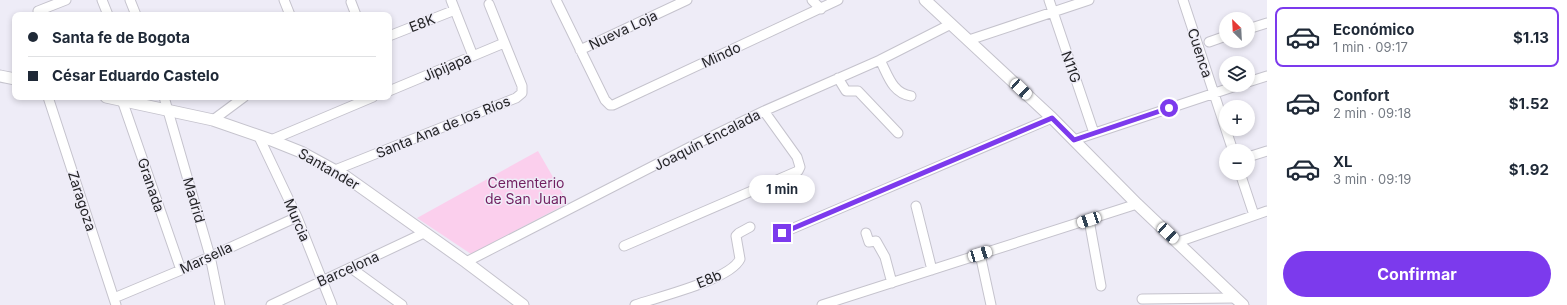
<!DOCTYPE html>
<html lang="es">
<meta charset="utf-8">
<style>
:root{--surface:#fff;--page:#f6f6f7;--text:#1f2937;--muted:#747a83;--line:#e0e1e3;--accent:#7c3aed}
body{margin:0;font-family:Inter,sans-serif;background:var(--page);color:var(--text);height:100vh;display:flex;flex-direction:column;font-size:15px;white-space:nowrap}
*{box-sizing:border-box;margin:0}
p{font-size:13px;color:var(--muted)}
.icon{flex:none;width:22px;height:22px;fill:none;stroke:currentColor;stroke-width:2;stroke-linecap:round;stroke-linejoin:round}
.map{position:relative;flex:1;overflow:hidden}
.details{display:flex;flex-direction:column;background:var(--surface);width:300px}
.details>*{flex:none}
.hud{position:absolute;left:12px;top:12px;width:380px;height:88px;border-radius:8px;box-shadow:0 2px 6px #0003;display:grid;align-content:center;height:88px;padding:0 16px;background:var(--surface)}
.needle{width:26px;rotate:336deg}
.buttons{position:absolute;left:1219px;top:12px;display:grid;gap:8px}
.buttons a{display:grid;place-items:center;width:36px;height:36px;border-radius:50%;background:var(--surface);box-shadow:0 2px 6px #0003;font-size:20px}
.end{position:absolute;width:18px;height:18px;margin:-9px;border:5px solid #7c3aed;background:#fff;box-shadow:0 0 0 2px #fff}
.from{border-radius:50%}
.bubble{position:absolute;height:28px;border-radius:14px;background:var(--surface);box-shadow:0 2px 6px #0003;font-size:13px;font-weight:700;line-height:28px;text-align:center}
.car{position:absolute;width:12px;height:24px;margin:-12px -6px;border-radius:5px;box-shadow:0 0 3px 1px #0007;background:linear-gradient(#fff 24%,#345 0 40%,#fff 0 76%,#345 0 86%,#fff 0)}
.hud b{display:flex;align-items:center;gap:14px;height:38px;font-size:15px}
.hud b+b{border-top:1px solid var(--line)}
.hud i{width:10px;height:10px;background:var(--text)}
ul{padding:7px 0 0;list-style:none}
li{display:flex;align-items:center;gap:12px;height:60px;margin:0 8px 6px;padding:0 8px;border:2px solid transparent;border-radius:8px}
li div{flex:1}
li b{display:block;font-size:15px}
li em{font-style:normal;font-weight:700}
li.selected{border-color:var(--accent)}
li>.icon{width:36px;height:36px;stroke-width:1.5}
.action{display:flex;gap:8px;margin-top:auto;padding:8px 16px}
.action a{flex:1;height:46px;border-radius:24px;background:var(--accent);color:#fff;font-size:16px;font-weight:700;line-height:46px;text-align:center}
main{display:flex;flex:1;min-height:0}
.map>svg:first-child{display:block}
.green{fill:#fbcfed}
.lines{fill:none;stroke-linecap:round;stroke-linejoin:round}
.minor-casing{stroke:#c5c3cd;stroke-width:11}
.tertiary-casing{stroke:#c5c3cd;stroke-width:13}
.minor{stroke:#fff;stroke-width:9}
.tertiary{stroke:#fff;stroke-width:11}
.route{stroke:#7c3aed;stroke-width:5}
.labels{text-anchor:middle;stroke-width:3;stroke-linejoin:round;paint-order:stroke}
.street-label{font-size:14px;fill:#242427;stroke:#eeecf7}
.park-label{font-size:14px;fill:#711f60;stroke:#eeecf7}
</style>
<main>
<div class="map">
<svg width="1267" height="305" viewBox="0 0 1267 305">
<rect width="100%" height="100%" fill="#eeecf7"/>
<path class="green" d="M538,151L568,203L471,254L417,218Z"/>
<g class="lines">
<g class="minor-casing">
<path id="minor" d="M102,0L108,15
M130,0L136,15
M284,0L290,15
M451,0L473,56
M556,0L605,100L610,105H613L838,0
M812,0L821,9
M1049,0L1094,133
M1183,0L1233,151
M351,2L356,15
M40,15L38,11L66,0
M1248,29L1267,23
M389,36L455,10
M969,40L1089,0
M1209,42L1226,36
M580,50L687,0
M880,60C888,75 892,93 911,96
M838,78L846,91H858L898,133
M1248,82L1267,76
M389,91L504,43
M48,97L116,305
M164,97L210,256L220,305
M122,100L181,270
M213,120L244,97
M259,137L297,217L332,305
M271,140L373,97
M1074,140L1239,85
M1248,157L1267,151
M335,170L516,98L522,93V86L489,4
M1240,173L1254,215
M916,206L932,270
M1089,220L1101,286
M782,233L1052,118
M866,233L869,242L876,241L885,257L892,283
M1178,242L1267,211
M624,246L798,171L800,167L797,157L764,111
M980,254L991,305
M466,262L698,143L764,111L880,60L951,24
M351,268L402,305
M114,298L181,270L297,217
M1142,299L1235,298
M271,305L424,233
M635,305C658,297 730,280 740,259L736,236L739,233L750,227
M822,305L1137,204"/>
</g>
<g class="tertiary-casing">
<path id="tertiary" d="M925,0L1052,118L1137,204L1243,305
M0,76L15,79
M106,97L213,120L271,140L301,152L345,176L466,262L523,305"/>
</g>
<use href="#minor" class="minor"/>
<use href="#tertiary" class="tertiary"/>
</g>
<g class="lines">
<path class="route" d="M782,233L1052,118L1074,140L1169,108"/>
</g>
<g class="labels">
<g class="street-label">
<text transform="translate(422 23) rotate(-21)" y="5">E8K</text>
<text transform="translate(623 30) rotate(-25)" y="5">Nueva Loja</text>
<text transform="translate(1200 53) rotate(72)" y="5">Cuenca</text>
<text transform="translate(721 55) rotate(-25)" y="5">Mindo</text>
<text transform="translate(447 67) rotate(-23)" y="5">Jipijapa</text>
<text transform="translate(1071 67) rotate(71)" y="5">N11G</text>
<text transform="translate(443 127) rotate(-22)" y="5">Santa Ana de los Ríos</text>
<text transform="translate(707 140) rotate(-27)" y="5">Joaquín Encalada</text>
<text transform="translate(329 169) rotate(30)" y="5">Santander</text>
<text transform="translate(151 185) rotate(71)" y="5">Granada</text>
<text transform="translate(194 200) rotate(74)" y="5">Madrid</text>
<text transform="translate(82 201) rotate(72)" y="5">Zaragoza</text>
<text transform="translate(297 220) rotate(67)" y="5">Murcia</text>
<text transform="translate(206 258) rotate(-25)" y="5">Marsella</text>
<text transform="translate(348 269) rotate(-24)" y="5">Barcelona</text>
<text transform="translate(709 279) rotate(-22)" y="5">E8b</text>
</g>
<g class="park-label">
<text x="526" y="188">Cementerio<tspan x="526" dy="16">de San Juan</tspan></text>
</g>
</g>
</svg>
<div class="buttons">
<a><svg class="needle" viewBox="-14 -14 28 28"><path d="M0-13l5 13h-10z" fill="#e53935"/><path d="M0 13l5-13h-10z" fill="#747a83"/></svg></a>
<a><svg class="icon" aria-label="layers" viewBox="0 0 24 24"><path d="M12 4l9 5-9 5-9-5zM3 14l9 5 9-5"/></svg></a>
<a>+</a>
<a>−</a>
</div>
<i class="end from" style="left:1169px;top:108px"></i>
<i class="end" style="left:782px;top:233px"></i>
<div class="bubble" style="left:749px;top:175px;width:66px">1 min</div>
<i class="car" style="left:1021px;top:89px;rotate:133deg"></i>
<i class="car" style="left:1089px;top:220px;rotate:252deg"></i>
<i class="car" style="left:1168px;top:233px;rotate:133deg"></i>
<i class="car" style="left:980px;top:254px;rotate:73deg"></i>
<div class="hud">
<b><i class="from"></i>Santa fe de Bogota</b>
<b><i></i>César Eduardo Castelo</b>
</div>
</div>
<section class="details">
<ul>
<li class="selected"><svg class="icon" aria-label="car" viewBox="0 0 24 24"><path d="M5 17H2v-5l4-1 3-4h7l3 4 3 1v5h-3M9 17h6M6 11h13"/><circle cx="7" cy="17" r="2"/><circle cx="17" cy="17" r="2"/></svg><div><b>Económico</b><p>1 min · 09:17</p></div><em>$1.13</em></li>
<li><svg class="icon" aria-label="car" viewBox="0 0 24 24"><path d="M5 17H2v-5l4-1 3-4h7l3 4 3 1v5h-3M9 17h6M6 11h13"/><circle cx="7" cy="17" r="2"/><circle cx="17" cy="17" r="2"/></svg><div><b>Confort</b><p>2 min · 09:18</p></div><em>$1.52</em></li>
<li><svg class="icon" aria-label="car" viewBox="0 0 24 24"><path d="M5 17H2v-5l4-1 3-4h7l3 4 3 1v5h-3M9 17h6M6 11h13"/><circle cx="7" cy="17" r="2"/><circle cx="17" cy="17" r="2"/></svg><div><b>XL</b><p>3 min · 09:19</p></div><em>$1.92</em></li>
</ul>
<div class="action"><a>Confirmar</a></div>
</section>
</main>
